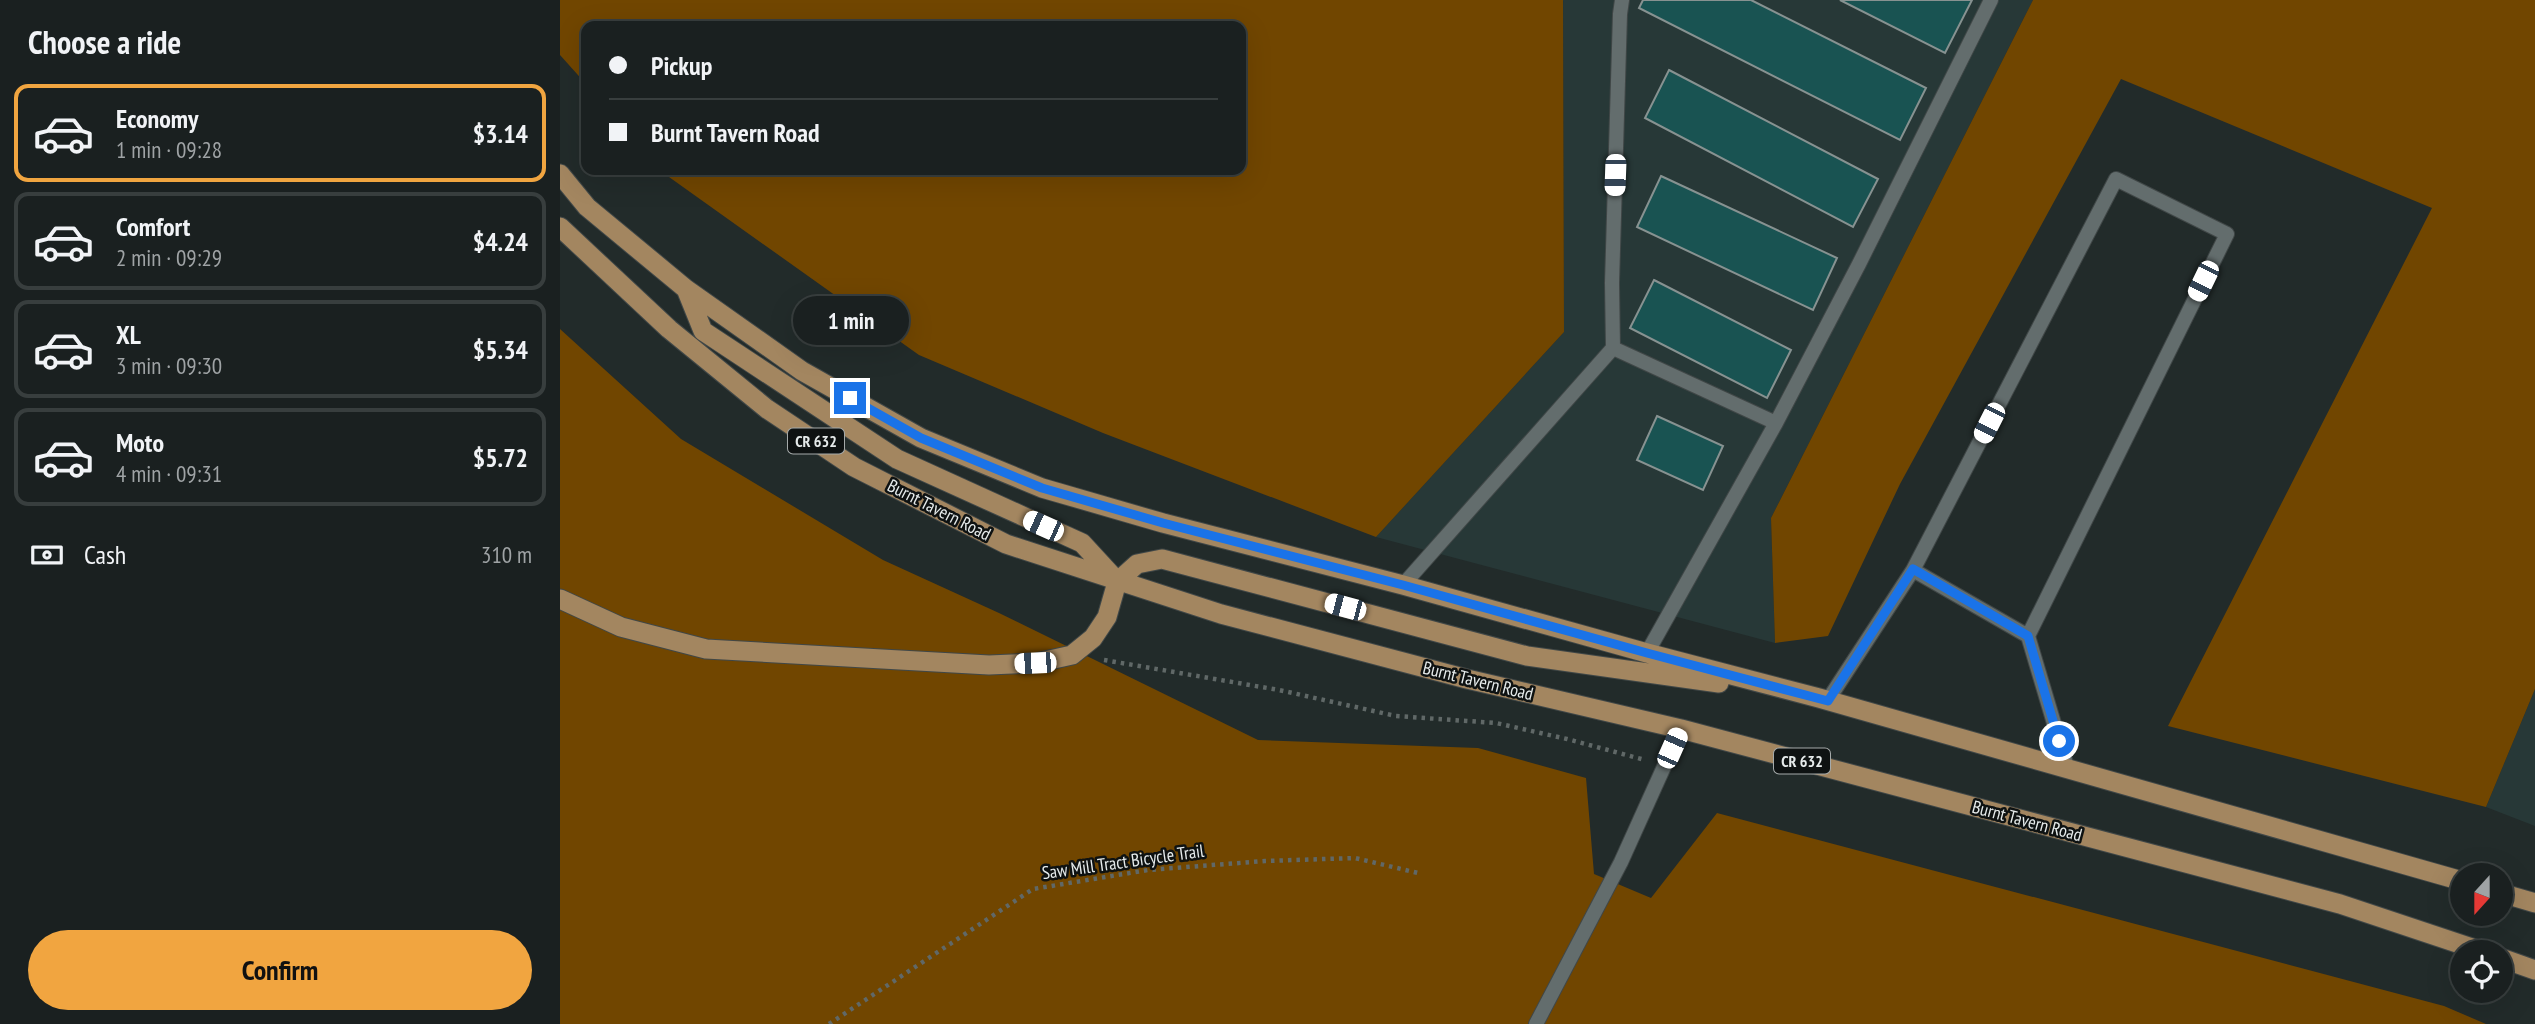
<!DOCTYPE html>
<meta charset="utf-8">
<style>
:root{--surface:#1a2020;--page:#272d2d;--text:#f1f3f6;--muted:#9fa3a5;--line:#383e3e;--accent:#f1a540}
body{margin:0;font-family:"PT Sans Narrow",sans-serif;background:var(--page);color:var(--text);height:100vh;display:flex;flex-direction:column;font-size:26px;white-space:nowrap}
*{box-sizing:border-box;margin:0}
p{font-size:23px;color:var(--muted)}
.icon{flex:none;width:38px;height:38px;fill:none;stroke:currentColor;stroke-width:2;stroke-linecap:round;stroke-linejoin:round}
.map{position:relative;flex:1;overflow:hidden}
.details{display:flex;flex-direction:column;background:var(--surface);width:560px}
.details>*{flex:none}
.guide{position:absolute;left:21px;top:21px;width:665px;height:154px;border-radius:14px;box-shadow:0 7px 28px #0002,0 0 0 2px var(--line);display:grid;align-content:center;height:154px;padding:0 28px;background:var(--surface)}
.needle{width:46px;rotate:201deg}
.tools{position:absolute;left:1890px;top:863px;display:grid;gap:14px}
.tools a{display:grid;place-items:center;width:63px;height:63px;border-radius:50%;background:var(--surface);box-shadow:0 7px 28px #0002,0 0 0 2px var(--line);font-size:35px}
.end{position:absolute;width:32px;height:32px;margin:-16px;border:9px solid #1a73e8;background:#fff;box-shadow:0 0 0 4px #fff}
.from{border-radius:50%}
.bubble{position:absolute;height:49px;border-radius:24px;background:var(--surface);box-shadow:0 7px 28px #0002,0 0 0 2px var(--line);font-size:23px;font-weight:700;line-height:49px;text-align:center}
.car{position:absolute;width:21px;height:42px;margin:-21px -10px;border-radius:9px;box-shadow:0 0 5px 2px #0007;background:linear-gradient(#fff 24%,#345 0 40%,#fff 0 76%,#345 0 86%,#fff 0)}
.guide b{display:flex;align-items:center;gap:24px;height:66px;font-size:26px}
.guide b+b{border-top:2px solid var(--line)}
.guide i{width:18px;height:18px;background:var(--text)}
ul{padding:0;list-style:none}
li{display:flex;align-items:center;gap:21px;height:98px;margin:0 14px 10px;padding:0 14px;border:4px solid var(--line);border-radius:14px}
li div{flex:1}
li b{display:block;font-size:26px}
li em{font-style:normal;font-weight:700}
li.on{border-color:var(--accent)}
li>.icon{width:63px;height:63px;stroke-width:1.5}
h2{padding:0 28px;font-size:32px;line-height:84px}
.pay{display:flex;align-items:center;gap:18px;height:77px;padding:0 28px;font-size:26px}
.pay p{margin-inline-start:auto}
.button{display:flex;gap:14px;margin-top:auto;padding:14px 28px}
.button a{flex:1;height:80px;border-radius:42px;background:var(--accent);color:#111;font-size:28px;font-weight:700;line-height:80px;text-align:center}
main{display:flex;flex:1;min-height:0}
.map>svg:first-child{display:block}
.built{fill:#273837}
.green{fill:#714600}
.building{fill:#195352;stroke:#879291;stroke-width:2}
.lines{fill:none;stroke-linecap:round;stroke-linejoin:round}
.service-casing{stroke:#404747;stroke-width:16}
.primary-casing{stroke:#404747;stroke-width:21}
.path{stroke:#606867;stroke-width:4.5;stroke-dasharray:3.5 5;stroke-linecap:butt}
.service{stroke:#636d6d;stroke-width:14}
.primary{stroke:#a38660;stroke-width:19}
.route{stroke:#1a73e8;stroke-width:9}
.labels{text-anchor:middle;stroke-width:5;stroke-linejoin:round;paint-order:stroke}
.shield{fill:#0e1212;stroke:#a5aaaa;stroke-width:2}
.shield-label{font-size:16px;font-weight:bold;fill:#e6ebeb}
.street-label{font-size:18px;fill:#e6ebeb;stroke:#0e1212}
</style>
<main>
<section class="details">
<h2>Choose a ride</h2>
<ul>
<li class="on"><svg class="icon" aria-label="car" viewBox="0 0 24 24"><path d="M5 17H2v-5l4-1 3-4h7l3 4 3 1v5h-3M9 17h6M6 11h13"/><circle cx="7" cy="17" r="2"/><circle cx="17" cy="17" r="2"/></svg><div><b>Economy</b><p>1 min · 09:28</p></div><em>$3.14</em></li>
<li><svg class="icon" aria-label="car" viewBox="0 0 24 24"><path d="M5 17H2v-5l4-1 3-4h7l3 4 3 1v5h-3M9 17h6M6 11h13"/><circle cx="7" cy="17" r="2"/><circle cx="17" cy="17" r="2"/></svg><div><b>Comfort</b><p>2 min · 09:29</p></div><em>$4.24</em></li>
<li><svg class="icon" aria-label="car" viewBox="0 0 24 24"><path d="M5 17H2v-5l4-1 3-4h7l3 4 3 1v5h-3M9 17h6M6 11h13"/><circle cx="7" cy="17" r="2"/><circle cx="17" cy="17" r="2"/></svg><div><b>XL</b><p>3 min · 09:30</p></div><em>$5.34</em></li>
<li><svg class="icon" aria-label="car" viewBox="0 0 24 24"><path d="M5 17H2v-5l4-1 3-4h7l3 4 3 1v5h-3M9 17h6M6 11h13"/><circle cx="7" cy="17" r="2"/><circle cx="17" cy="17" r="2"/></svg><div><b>Moto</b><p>4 min · 09:31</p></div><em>$5.72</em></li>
</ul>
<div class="pay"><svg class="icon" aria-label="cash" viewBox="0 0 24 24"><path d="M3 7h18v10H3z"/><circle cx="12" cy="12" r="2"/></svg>Cash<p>310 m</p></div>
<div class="button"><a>Confirm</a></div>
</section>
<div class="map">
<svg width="1975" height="1024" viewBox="0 0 1975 1024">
<rect width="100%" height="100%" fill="#222b2a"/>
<path class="built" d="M1003,0H1473L1211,518L1215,643L816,537L1004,332Z
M1975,689V826L1926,807Z"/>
<path class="green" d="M0,0H1003L1004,332L816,537L543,433L359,355L109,177L103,170H681V26H26V84L0,55Z
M1473,0H1975V689L1926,807L1608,726L1872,208L1561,79L1340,484L1268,636L1215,643L1211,518Z
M0,329L121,439L323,560L439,613L698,740L918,748L1026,778L1034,874L1091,898L1157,813L1884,1006L1926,1024H0Z"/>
<path class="building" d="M1083,0H1191L1366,88L1340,140L1079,8Z
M1280,0H1412L1385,53Z
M1109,70L1318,179L1293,227L1085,118Z
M1101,176L1277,258L1253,310L1077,227Z
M1094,280L1231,350L1207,398L1070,328Z
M1097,416L1163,446L1143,490L1077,460Z"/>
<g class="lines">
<g class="service-casing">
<path id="service" d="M1053,348L1216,423
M1353,570L1556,179L1667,234L1468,636
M843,585L1053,348L1052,283L1060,14L1062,0
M1087,653L1216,423L1299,264L1431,0
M1268,700L1353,570L1468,636L1507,767
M976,1024L1061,862L1121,729"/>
</g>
<g class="primary-casing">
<path id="primary" d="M0,174L27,207L126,289L242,371L361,438L482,488L603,523L843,585L1087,653L1259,698L1902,881
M0,227L109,329L207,409L294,467L446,544L661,614L907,679L1121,729L1780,904L1924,952
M126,289L143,331L337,459L522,543L557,581
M0,599L61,627L146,649L429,665L476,663L512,655L533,638L547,617L557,582L577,564L602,559L967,656L1159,683
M1941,893L1975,903
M1941,958L1975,970"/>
</g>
<path class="path" d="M544,660L719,690L836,716L936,723L1007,739L1085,760
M269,1024L473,889L588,870L705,861L795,858L858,873"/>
<use href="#service" class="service"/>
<use href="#primary" class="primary"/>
</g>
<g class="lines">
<path class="route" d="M290,398L361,438L482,488L603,523L843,585L1087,653L1268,701L1353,569L1468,636L1499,741"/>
</g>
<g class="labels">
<g class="shield">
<rect x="228" y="428.5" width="56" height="25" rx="5"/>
<rect x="1214" y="748.5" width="56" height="25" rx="5"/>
</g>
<g class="shield-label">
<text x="256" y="447">CR 632</text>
<text x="1242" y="767">CR 632</text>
</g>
<g class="street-label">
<text transform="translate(379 510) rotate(27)" y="6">Burnt Tavern Road</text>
<text transform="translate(918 681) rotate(14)" y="6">Burnt Tavern Road</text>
<text transform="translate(1467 821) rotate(15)" y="6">Burnt Tavern Road</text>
<text transform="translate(563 862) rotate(-8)" y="6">Saw Mill Tract Bicycle Trail</text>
</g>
</g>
</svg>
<div class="tools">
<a><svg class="needle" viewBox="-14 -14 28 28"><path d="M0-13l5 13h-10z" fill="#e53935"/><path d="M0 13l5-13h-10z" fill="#9fa3a5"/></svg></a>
<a><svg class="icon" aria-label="locate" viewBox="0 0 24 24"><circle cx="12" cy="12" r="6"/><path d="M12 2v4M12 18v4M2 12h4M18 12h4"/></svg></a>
</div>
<i class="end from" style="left:1499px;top:741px"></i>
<i class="end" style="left:290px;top:398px"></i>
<div class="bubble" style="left:233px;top:296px;width:116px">1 min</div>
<i class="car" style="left:1055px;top:175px;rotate:182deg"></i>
<i class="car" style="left:1643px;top:281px;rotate:206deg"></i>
<i class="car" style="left:1429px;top:423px;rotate:207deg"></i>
<i class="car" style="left:483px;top:526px;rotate:294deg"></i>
<i class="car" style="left:785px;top:607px;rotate:285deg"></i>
<i class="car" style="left:475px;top:663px;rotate:268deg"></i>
<i class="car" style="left:1112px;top:748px;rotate:24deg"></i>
<div class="guide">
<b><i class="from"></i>Pickup</b>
<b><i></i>Burnt Tavern Road</b>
</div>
</div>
</main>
